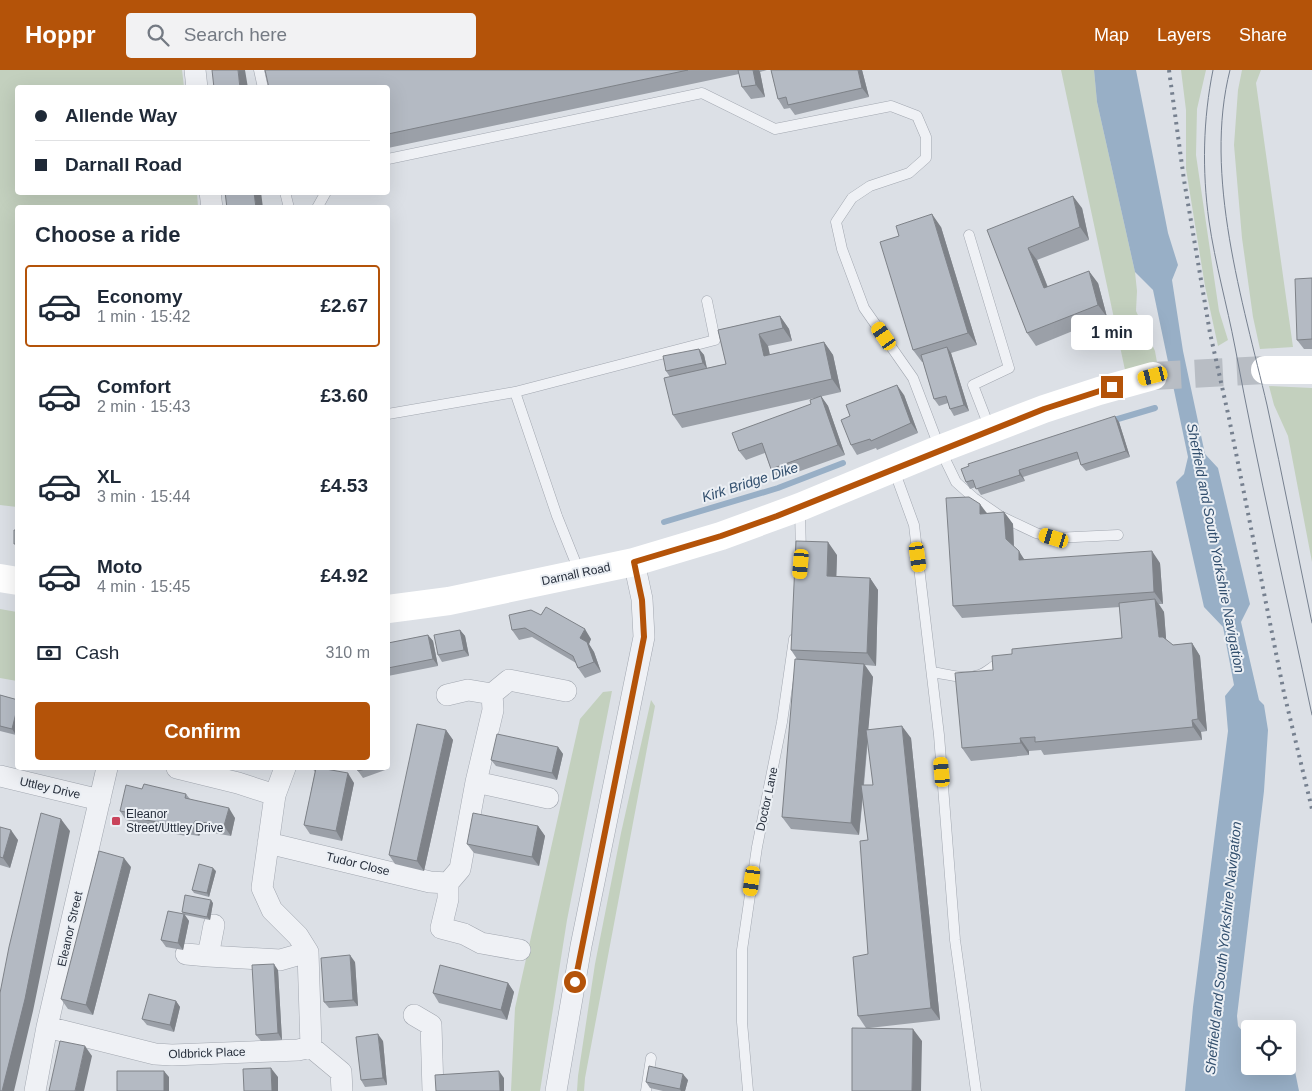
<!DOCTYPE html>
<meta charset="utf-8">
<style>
:root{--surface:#fff;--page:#f2f2f3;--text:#1f2937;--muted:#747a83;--line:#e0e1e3;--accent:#b45309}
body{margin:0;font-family:Arial,sans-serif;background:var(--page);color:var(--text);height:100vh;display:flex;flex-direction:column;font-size:19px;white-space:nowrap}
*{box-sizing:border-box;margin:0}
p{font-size:16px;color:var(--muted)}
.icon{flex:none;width:28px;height:28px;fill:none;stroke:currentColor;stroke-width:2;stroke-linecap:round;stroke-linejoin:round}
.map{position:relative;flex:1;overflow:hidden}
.drawer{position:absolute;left:15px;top:135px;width:375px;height:565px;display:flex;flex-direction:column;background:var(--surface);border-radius:5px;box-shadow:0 5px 20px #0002}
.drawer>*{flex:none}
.banner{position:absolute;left:15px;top:15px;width:375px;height:110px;border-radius:5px;box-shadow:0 5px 20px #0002;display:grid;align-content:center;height:110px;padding:0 20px;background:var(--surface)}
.buttons{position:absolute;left:1241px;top:950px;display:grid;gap:10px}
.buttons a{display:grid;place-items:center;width:55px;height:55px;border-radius:5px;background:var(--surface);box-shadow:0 5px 20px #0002;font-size:25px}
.end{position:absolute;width:22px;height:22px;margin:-11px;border:6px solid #b45309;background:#fff;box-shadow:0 0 0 2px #fff}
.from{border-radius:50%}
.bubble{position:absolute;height:35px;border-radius:5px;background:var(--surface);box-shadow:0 5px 20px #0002;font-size:16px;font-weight:800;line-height:35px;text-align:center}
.car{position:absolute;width:15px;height:30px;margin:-15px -8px;border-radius:6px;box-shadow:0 0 4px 1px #0007;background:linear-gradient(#f5c518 24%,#345 0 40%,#f5c518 0 76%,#345 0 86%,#f5c518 0)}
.banner b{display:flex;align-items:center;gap:18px;height:48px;font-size:19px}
.banner b+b{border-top:1px solid var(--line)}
.banner i{width:12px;height:12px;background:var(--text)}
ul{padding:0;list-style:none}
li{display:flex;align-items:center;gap:15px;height:82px;margin:0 10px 8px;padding:0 10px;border:2px solid transparent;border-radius:5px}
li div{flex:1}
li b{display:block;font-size:19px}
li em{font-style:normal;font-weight:800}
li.selected{border-color:var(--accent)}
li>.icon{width:45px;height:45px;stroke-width:1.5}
h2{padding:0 20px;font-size:22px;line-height:60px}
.pay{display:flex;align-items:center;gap:12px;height:55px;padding:0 20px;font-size:19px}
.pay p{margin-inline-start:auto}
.button{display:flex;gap:10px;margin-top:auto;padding:10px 20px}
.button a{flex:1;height:58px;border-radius:5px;background:var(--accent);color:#fff;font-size:20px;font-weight:800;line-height:58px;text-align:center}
header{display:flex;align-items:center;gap:30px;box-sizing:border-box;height:70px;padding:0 25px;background:var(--accent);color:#fff}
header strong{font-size:24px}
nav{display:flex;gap:28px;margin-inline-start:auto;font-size:18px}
.search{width:350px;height:45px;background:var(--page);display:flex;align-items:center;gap:12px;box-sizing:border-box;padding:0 18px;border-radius:5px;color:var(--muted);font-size:19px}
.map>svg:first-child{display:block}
.green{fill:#c3d0be}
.water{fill:#98afc6}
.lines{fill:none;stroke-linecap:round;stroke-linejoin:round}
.stream{stroke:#98afc6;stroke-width:6}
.secondary-tunnel{stroke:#b8bdc4;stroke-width:28;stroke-dasharray:28 14;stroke-linecap:butt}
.service-casing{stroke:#a2a7b0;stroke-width:11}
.minor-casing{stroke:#a2a7b0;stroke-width:22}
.service{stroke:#eff1f5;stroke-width:10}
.minor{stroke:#eff1f5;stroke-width:21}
.secondary{stroke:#fff;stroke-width:28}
.tram{stroke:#76808f;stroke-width:1}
.rail{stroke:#76808f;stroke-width:4;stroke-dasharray:2.5 5;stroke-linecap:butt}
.wall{fill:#9ba0a8;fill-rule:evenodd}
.shaded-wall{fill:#7e8288}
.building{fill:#b4bac3;stroke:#7e8288}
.route{stroke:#b45309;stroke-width:6}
.poi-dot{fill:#c9435b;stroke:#ebeff4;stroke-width:2}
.labels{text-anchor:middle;stroke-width:4;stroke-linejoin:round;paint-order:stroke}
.street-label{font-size:12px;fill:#272f3c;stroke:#ebeff4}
.poi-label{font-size:12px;fill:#272f3c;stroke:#ebeff4;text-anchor:start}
.water-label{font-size:14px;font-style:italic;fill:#324f6e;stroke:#ebeff4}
</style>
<header>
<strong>Hoppr</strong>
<div class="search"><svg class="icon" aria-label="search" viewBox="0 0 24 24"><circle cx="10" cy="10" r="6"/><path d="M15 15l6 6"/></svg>Search here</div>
<nav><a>Map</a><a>Layers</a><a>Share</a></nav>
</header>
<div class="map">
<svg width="1312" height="1021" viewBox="0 0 1312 1021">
<rect width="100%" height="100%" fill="#dce0e6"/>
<path class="green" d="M0,0H182L184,17L18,18V122L197,123L198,137L18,138L17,437L0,435Z
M1061,0H1094L1097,32L1135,202L1137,221L1136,241L1155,281L1158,298L1125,300Z
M1181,0H1206L1197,39L1196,85L1219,241L1228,270L1218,276L1205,216L1186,99V40Z
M1242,0H1261L1256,13L1293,277L1260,279L1253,247L1242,168L1234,75L1238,20Z
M1269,316L1312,318V492L1288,366L1274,335Z
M0,539L17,542V611L0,608Z
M612,621L567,850L540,1021H511L515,938L580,649L603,622Z
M651,630L655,636L585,1008L584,1021H577L578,1006L595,894L621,763Z"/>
<path class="water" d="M1094,0H1136L1168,163L1178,195L1172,210L1183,281L1205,384L1218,398L1250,534L1241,552L1259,630L1264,635L1268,660L1264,721L1237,946L1238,956L1250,970V996H1288V967L1299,1021H1185L1193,937L1228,661L1225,626L1234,615L1223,557L1204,537L1176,412L1184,404L1188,387L1153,220L1135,202L1097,32Z"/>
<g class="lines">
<path class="stream" d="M1111,351L1155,338
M664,452L778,418L843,393"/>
<path class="secondary-tunnel" d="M1153,306L1265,300"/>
<g class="service-casing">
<path id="service" d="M259,0L263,18
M388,89L702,23L775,59L891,36L917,46L926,67V88L909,103L870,116L852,128L836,152L842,179L864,238L913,308L940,379L956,412L974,428L1000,446L1036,463L1054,468L1118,465
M285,122L289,138
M317,138L326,122
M969,165L1009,298L973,315L990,359
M515,322L715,270L707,231
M388,344L515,322L557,446L579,501
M894,400L914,455L939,665L955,870L976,1021
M800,440L801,485
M932,602C946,604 965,610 979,605C987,603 993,595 1003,591
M646,1021L651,988
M748,1021L742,952V880L757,777L782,652L794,569"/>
</g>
<g class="minor-casing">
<path id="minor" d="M195,0L197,18
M210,122L212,138
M447,625L468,620L492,624
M177,698L238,713L275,725L262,818L272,840L298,866L308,882L311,977L341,1002L342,1021
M0,706L100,730
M476,712L548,728
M275,725L285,698
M268,773L430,812L448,813L460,799L476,712L493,640L492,624L509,610L566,621
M448,813V829L441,858L464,864L481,873L520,880
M214,855L208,886L280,890L308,882
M186,884L208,886
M414,945L431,955L433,1021
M47,957L155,984L172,985L298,980L311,977
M35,1021L47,957L107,698
M556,1021L581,876L644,567L642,529L634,492"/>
</g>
<use href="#service" class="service"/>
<use href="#minor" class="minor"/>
<path class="secondary" d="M1265,300H1312
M0,508L18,511
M388,539L449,531L634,492L721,466L800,437L940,379L1044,339L1099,321L1153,306"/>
<path class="tram" d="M1213,0C1203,49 1202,101 1209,151C1215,193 1227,235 1235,277C1258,400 1286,522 1312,645
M1230,0C1203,105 1243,232 1267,335C1283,408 1297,481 1312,553"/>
<path class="rail" d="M1169,0L1184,110L1210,263L1229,348L1284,623L1312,739"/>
</g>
<path class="wall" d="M265,0H767L760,2L765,27L751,29L742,17L739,4L388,78V18Z
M771,0H862L869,27L795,45L790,38L784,39L778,29Z
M1082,138L1089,170L1037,190L1048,217L1098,213L1107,247L1036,276L1027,263L987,160Z
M941,157L977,275L951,283L969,341L954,346L950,339L948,333L939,336L934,329L923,292H922L913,280L899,166Z
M1312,208V279H1304L1297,270Z
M780,246L789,259L792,271L768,276L769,285L824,272L833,285L841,322L682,358L673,345L670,307L666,301L699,279L704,285L707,298L726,294L718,260Z
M904,325L918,363L877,380L876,378L857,385L851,375Z
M821,326L828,336L845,385L778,409L771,399L765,383L746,390L739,381L811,334Z
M1119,352L1130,387L1086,401L1081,395L1079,389L1023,407L1025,411L981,425L976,417L970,419L966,412Z
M1004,442L1013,454L1014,477L1024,489L1160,493L1163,534H1159L1164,542L1166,570L1173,575L1192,573L1200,586L1207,661L1201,662L1202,670L1044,685L1041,680L1029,681V685L971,691L962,678L993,600L1012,584L1122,568L1120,537L962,548L953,536L987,443Z
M837,485L836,507L870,508L878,520L876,596L865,595L873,607L868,659L911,668L940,950L869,958L922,971L866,958L858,946L868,884V770L863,727L859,765L791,759L782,747L797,589L791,580ZM868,669L873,715H864Z
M541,545L591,569L589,574L594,582L601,602L585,608L578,598L576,593L532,567L519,570L512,560Z
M460,560L465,566L469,586L442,592L438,585Z
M428,565L433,571L438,596L388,606V573Z
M0,625L18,630V660L16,665L0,661Z
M446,660L453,670L424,801L395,794L389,785Z
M558,677L563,684L557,710L496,696L491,690Z
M312,698H341L332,700L354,713L342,771L310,764L304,755L315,702Z
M357,698H388V699L363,708L358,701Z
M142,719L186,724L190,729L235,748L231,766L202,761L199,766L187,764L186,766L141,757L138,753L126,750L120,741Z
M538,756L545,766L539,796L474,783L467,774Z
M0,757L18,770L10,798L0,795Z
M131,797L93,945L68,939L61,929Z
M216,801L209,827L194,823L192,820Z
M213,833L210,850L185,845L189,851L183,880L166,877L161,870L184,844L182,842Z
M355,892L358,936L329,938L324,932Z
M278,900L282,970L261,971L256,965Z
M508,913L514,922L507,950L439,933L433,923Z
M176,931L180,937L174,962L147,955L142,949Z
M383,971L387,1015L365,1017L361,1010Z
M688,1010L685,1021H663L650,1018L646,1012Z"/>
<path class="shaded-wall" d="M238,0H245L248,18H240Z
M753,0H759L760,2L765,27L756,15Z
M858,0H862L869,27L862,18Z
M254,122H261L263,138H256Z
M1073,126L1082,138L1089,170L1080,157Z
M932,144L941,157L977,275L968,263Z
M1028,178L1037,190L1053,231L1044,218Z
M1089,201L1098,213L1107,247L1098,235Z
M780,246L789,259L792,271L783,258Z
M759,264L768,276L773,298L764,286Z
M824,272L833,285L841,322L832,309Z
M947,277L951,283L969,341L964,335Z
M699,279L704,285L707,299L703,293Z
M897,315L904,325L918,363L911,353Z
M821,326L828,336L845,385L838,375Z
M1115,346L1119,352L1130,387L1126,381Z
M1019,400L1023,407L1025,411L1020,405Z
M980,434L989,446L980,444Z
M1004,442L1013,454L1014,481L1006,469Z
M828,472L837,485L836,519L827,506Z
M1019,481L1027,494L1019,490Z
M1152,481L1160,493L1163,534L1154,522Z
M870,508L878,520L876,596L867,583Z
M1155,529L1164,542L1167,580L1159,567Z
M585,559L591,569L589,574L594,582L601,602L594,592L580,568Z
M460,560L465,566L469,586L464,580Z
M428,565L433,571L438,596L433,589Z
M1192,573L1200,586L1207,661L1198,649Z
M864,594L873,607L859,765L851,753Z
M18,635V660L16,665L12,659Z
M1192,650L1201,662L1202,670L1193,657Z
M902,656L911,668L940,950L931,938Z
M446,660L453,670L424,801L417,791Z
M1020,668L1029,681V685L1021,673Z
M558,677L563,684L557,710L552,703Z
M348,703L354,713L342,771L336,761Z
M229,738L235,748L231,766L224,756Z
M61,749L70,761L33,941L14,1021H2Z
M195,751L202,761L199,766L192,757Z
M180,754L187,764L186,766L179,756Z
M538,756L545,766L539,796L532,787Z
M11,760L18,770L10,798L3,788Z
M124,788L131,797L93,945L86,935Z
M213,798L216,801L209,827L207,823Z
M211,830L213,833L210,850L207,847Z
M184,844L189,851L183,880L178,873Z
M350,885L355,892L358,936L353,930Z
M274,894L278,900L282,970L278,963Z
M508,913L514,922L507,950L501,940Z
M176,931L180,937L174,962L170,955Z
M913,959L922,971L921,1021H912Z
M378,964L383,971L387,1015L383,1008Z
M85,976L92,986L84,1021H75Z
M271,998L278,1007V1021H272Z
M164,1001L169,1007V1021H164Z
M499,1001L504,1008V1021H500Z
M683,1004L688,1010L685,1021H681L680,1019Z"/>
<path class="building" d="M212,0H238L240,18H214Z
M265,0H688L388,64V18H269Z
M738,0H753L756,15L742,17Z
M771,0H858L862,18L788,35L786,27L778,29Z
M225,122H254L256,138H227Z
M1073,126L1080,157L1028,178L1044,218L1089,201L1098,235L1027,263L987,160Z
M932,144L968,263L913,280L880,172L899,166L896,156Z
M1312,208V269L1297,270L1295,209Z
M780,246L783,258L759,264L764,286L824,272L832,309L673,345L664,308L726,294L718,260Z
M947,277L964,335L950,339L946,326L934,329L921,285Z
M699,279L703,293L666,301L663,286Z
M897,315L911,353L871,371L870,369L851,375L841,350L850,346L846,335Z
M821,326L838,375L771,399L762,373L739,381L732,363L811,334L810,330Z
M1115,346L1126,381L1081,395L1077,382L1019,400L1020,405L976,419L973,410L966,412L961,399L969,396L968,394Z
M969,427L980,434V444L1004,442L1006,469L1019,481V490L1152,481L1154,522L953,536L946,428Z
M14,460H18V474H14Z
M796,471L828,472L827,506L870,508L867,583L791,580Z
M1155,529L1159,567H1163L1173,575L1192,573L1198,649L1192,650L1193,657L1035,672V667L1020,668L1021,673L962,678L955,603L993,600L992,586L1012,584V579L1122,568L1119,533Z
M546,537L585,559L580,568L587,572L594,592L578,598L573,586L525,558L512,560L509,545L531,540L541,545Z
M460,560L464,580L438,585L434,565Z
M428,565L433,589L388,598V573Z
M795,589L864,594L851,753L782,747Z
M0,625L18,630V635L12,659L0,656Z
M417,654L446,660L417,791L389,785Z
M902,656L931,938L858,946L853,887L868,884L860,771L868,770L861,715H873L866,660Z
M497,664L558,677L552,703L491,690Z
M316,698H320L348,703L336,761L304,755Z
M357,698H369L358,701Z
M144,714L186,724L185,728L229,738L224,756L195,751L192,757L180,754L179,756L135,748L136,744L120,741L126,715L142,719Z
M41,743L61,749L25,929L2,1021H0V923L9,877Z
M473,743L538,756L532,787L467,774Z
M0,757L11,760L3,788L0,787Z
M99,781L124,788L86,935L61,929Z
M199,794L213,798L207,823L192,820Z
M185,825L211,830L207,847L182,842Z
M168,841L184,844L178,873L161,870Z
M350,885L353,930L324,932L321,888Z
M274,894L278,963L256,965L252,895Z
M440,895L508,913L501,940L433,923Z
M149,924L176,931L170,955L142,949Z
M852,958L913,959L912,1021H852Z
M378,964L383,1008L361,1010L356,967Z
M60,971L85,976L75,1021H49Z
M649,996L683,1004L680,1019L646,1012Z
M271,998L272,1021H244L243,999Z
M117,1001H164V1021H117Z
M499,1001L500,1021H436L435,1005Z"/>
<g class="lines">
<path class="route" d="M575,912L644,567L642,530L634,492L721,466L777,446L1044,339L1112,317"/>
</g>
<rect class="poi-dot" x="111" y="746" width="10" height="10" rx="2.5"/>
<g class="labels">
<g class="street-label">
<text transform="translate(576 504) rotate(-12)" y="4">Darnall Road</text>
<text transform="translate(50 718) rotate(13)" y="4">Uttley Drive</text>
<text transform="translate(767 729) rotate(-78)" y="4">Doctor Lane</text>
<text transform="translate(358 794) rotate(14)" y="4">Tudor Close</text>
<text transform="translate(70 859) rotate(-77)" y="4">Eleanor Street</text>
<text transform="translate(207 983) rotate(-2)" y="4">Oldbrick Place</text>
</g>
<g class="poi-label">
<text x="126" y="748">Eleanor<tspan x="126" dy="14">Street/Uttley Drive</tspan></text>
</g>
<g class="water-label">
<text transform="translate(750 412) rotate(-18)" y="5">Kirk Bridge Dike</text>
<text transform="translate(1216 478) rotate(79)" y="5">Sheffield and South Yorkshire Navigation</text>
<text transform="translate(1223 878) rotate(-84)" y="5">Sheffield and South Yorkshire Navigation</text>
</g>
</g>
</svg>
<div class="buttons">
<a><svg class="icon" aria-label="locate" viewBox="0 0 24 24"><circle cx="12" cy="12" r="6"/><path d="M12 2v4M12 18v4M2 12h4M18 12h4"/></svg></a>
</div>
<i class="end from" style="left:575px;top:912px"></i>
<i class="end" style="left:1112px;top:317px"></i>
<div class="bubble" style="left:1071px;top:245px;width:82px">1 min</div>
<i class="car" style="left:884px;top:266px;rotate:325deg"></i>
<i class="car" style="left:1153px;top:306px;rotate:256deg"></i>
<i class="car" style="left:1054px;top:468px;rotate:287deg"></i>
<i class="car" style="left:918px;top:487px;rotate:172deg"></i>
<i class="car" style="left:801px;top:494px;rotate:185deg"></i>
<i class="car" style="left:942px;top:702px;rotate:355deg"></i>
<i class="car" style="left:752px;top:811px;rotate:188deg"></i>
<div class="banner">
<b><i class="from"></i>Allende Way</b>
<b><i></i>Darnall Road</b>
</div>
<section class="drawer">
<h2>Choose a ride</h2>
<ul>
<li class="selected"><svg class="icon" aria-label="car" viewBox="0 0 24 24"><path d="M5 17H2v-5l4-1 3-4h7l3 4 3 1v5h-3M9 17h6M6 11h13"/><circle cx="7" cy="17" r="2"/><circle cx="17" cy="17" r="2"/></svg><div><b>Economy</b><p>1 min · 15:42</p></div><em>£2.67</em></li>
<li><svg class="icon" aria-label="car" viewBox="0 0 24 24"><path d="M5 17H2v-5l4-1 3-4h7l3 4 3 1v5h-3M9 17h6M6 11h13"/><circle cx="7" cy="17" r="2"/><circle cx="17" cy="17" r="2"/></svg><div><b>Comfort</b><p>2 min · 15:43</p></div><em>£3.60</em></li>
<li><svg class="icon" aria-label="car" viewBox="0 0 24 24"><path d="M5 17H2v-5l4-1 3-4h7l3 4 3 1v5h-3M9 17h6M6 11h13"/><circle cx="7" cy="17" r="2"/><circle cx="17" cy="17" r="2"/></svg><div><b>XL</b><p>3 min · 15:44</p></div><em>£4.53</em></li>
<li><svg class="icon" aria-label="car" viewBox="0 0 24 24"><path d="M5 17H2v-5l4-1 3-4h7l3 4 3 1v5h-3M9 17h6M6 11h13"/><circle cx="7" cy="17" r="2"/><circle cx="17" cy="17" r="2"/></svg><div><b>Moto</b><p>4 min · 15:45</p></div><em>£4.92</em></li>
</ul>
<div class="pay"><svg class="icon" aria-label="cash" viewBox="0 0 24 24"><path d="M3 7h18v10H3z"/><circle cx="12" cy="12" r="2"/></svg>Cash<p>310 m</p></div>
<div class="button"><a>Confirm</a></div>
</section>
</div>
